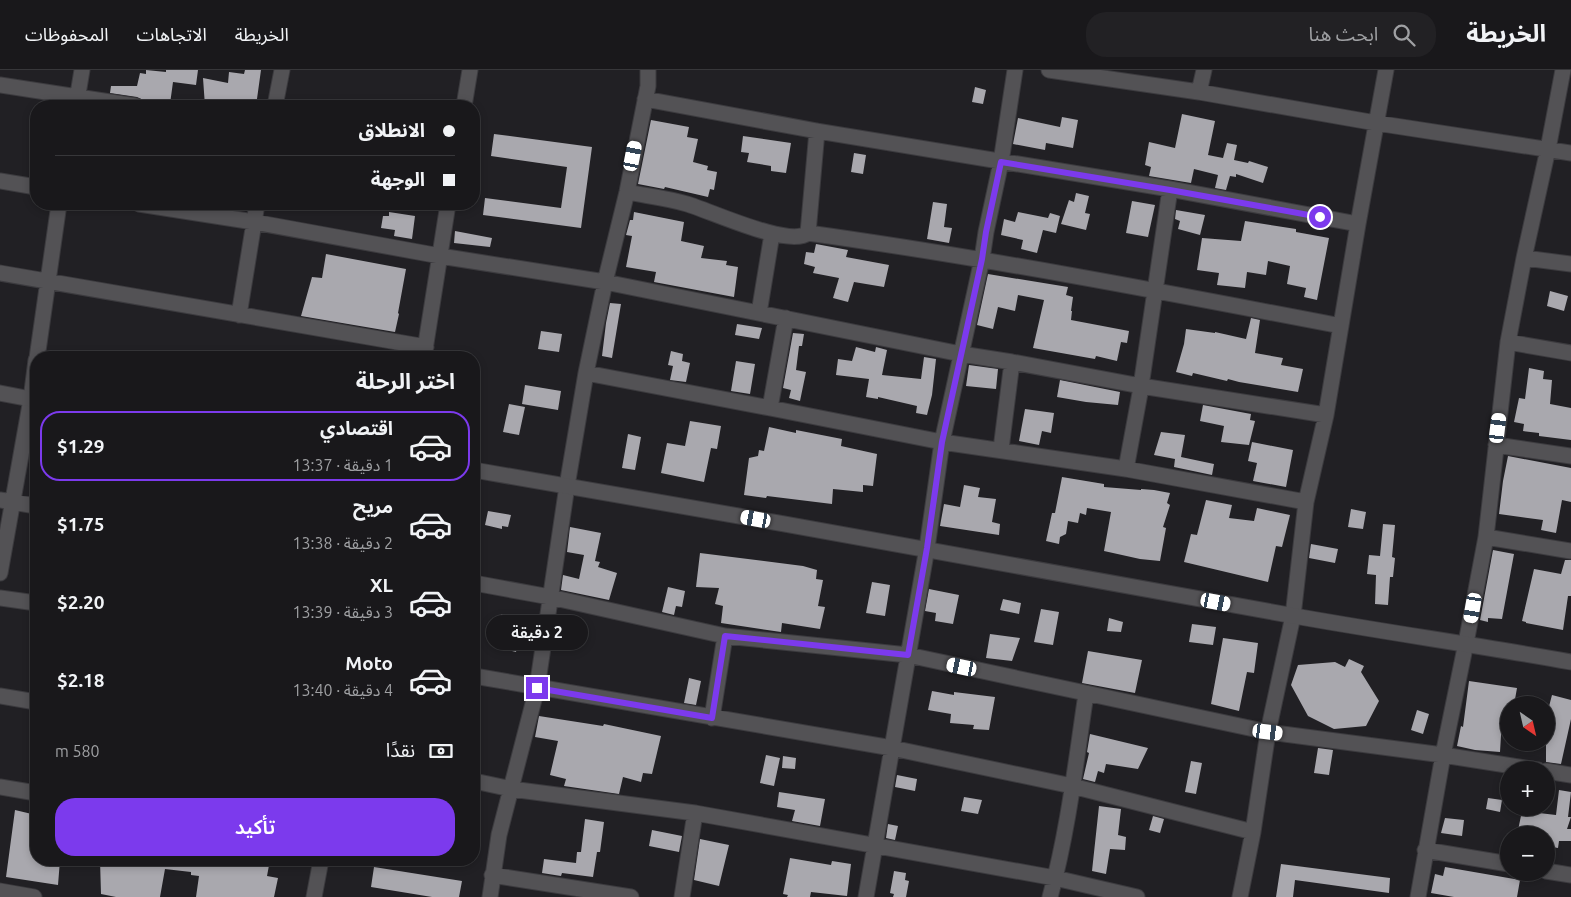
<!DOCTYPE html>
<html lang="ar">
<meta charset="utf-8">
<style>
:root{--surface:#19181b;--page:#222124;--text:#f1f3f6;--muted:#9fa0a3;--line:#37373a;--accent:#7c3aed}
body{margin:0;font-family:Ubuntu,"Noto Sans Arabic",sans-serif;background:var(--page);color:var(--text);direction:rtl;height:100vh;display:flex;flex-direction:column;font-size:19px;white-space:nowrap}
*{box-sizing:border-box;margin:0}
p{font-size:16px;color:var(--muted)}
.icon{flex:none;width:28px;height:28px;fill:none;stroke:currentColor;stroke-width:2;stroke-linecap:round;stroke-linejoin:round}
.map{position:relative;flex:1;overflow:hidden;direction:ltr}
.side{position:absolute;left:30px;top:281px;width:450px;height:515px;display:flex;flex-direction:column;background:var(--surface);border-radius:20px;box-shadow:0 2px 8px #0003,0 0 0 1px var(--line);direction:rtl}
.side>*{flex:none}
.banner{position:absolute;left:30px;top:30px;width:450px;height:110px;border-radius:20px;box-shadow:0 2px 8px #0003,0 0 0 1px var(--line);direction:rtl;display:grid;align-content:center;height:110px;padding:0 25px;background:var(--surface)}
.needle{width:32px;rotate:146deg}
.controls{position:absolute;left:1500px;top:626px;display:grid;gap:10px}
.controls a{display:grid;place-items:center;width:55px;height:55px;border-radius:50%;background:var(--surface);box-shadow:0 2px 8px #0003,0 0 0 1px var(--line);font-size:25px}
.end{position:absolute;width:22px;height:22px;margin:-11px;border:6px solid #7c3aed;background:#fff;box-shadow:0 0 0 2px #fff}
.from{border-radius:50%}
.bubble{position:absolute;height:35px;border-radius:18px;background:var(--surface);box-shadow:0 2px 8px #0003,0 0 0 1px var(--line);font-size:16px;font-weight:600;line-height:35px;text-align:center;direction:rtl}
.car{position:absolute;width:15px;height:30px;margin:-15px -8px;border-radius:6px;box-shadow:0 0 4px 1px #0007;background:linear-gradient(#fff 24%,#345 0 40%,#fff 0 76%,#345 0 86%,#fff 0)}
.banner b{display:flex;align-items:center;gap:18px;height:48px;font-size:19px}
.banner b+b{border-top:1px solid var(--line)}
.banner i{width:12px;height:12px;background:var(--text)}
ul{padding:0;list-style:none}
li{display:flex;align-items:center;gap:15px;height:70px;margin:0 10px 8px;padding:0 15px;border:2px solid transparent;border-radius:20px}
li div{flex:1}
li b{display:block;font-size:19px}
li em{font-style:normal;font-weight:600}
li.on{border-color:var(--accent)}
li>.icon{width:45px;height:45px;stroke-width:1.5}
h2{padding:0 25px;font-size:22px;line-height:60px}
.pay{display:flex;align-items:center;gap:12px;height:55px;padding:0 25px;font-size:19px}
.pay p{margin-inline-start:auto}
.primary-button{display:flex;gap:10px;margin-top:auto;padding:10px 25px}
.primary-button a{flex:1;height:58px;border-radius:20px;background:var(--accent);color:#fff;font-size:20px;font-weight:600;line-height:58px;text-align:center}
header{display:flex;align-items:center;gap:30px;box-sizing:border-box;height:70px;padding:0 25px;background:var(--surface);border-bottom:1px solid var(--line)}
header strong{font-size:24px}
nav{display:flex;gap:28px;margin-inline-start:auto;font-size:18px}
.search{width:350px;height:45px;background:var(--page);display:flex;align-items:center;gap:12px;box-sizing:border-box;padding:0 18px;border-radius:20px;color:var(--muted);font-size:19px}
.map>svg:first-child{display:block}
.building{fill:#a9a8ae}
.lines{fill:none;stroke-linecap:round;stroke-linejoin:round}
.minor-casing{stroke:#3c3b3f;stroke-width:17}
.tertiary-casing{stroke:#3c3b3f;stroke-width:17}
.minor{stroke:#535255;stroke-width:15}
.tertiary{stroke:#535255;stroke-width:15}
.route{stroke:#7c3aed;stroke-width:6}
</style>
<header>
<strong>الخريطة</strong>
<div class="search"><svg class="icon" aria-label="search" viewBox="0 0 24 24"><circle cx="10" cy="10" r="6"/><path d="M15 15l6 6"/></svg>ابحث هنا</div>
<nav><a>الخريطة</a><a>الاتجاهات</a><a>المحفوظات</a></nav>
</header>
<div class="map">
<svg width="1571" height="827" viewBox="0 0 1571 827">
<rect width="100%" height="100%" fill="#212024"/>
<path class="building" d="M146,0L166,2V0H198L196,15L173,12L170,34L143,30L137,27L110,23L111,16H137L140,3L146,4Z
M245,0H261L256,36H205L203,8L228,13L229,2L244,4Z
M975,17L986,20L983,34L972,32Z
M1182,44L1215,51L1208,85L1223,88L1227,73L1237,75L1234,90L1248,93L1249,91L1268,97L1263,113L1236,104V107L1230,106L1226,120L1215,118L1218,105L1194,99L1191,113L1149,106L1151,97L1145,95L1149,72L1175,78Z
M1062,47L1078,50L1073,78L1046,73L1045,80L1013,74L1018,48L1060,57Z
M651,50L689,57L687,67L698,69L693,92L708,96L707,100L717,102L714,120L710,119L708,127L665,117L664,119L638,114Z
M494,64L592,77L581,158L483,145L485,128L561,138L567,97L491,86Z
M743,66L791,73L786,103L771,101V96L747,92L749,83L741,82Z
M854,83L866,85L863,104L851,102Z
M1076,123L1089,126L1085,143L1090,144L1086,160L1061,154L1069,130L1074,132Z
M1132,131L1155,135L1148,167L1126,163Z
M933,132L947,134L944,157L952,158L949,173L927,169Z
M1176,140L1205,145L1200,165L1178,159L1180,151L1175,149Z
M389,142L415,146L412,169L394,166L395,160L381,158L383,146H389Z
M634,142L684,152L681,171L704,176L701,188L727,191L726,195L738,197L734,227L654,212L656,202L626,197L632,166L626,165L630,150H633Z
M1018,142L1048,148L1050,143L1060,146L1056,163L1043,160L1037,183L1021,179L1023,170L1001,165L1004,149L1015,152Z
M1245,151L1296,159V162L1329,168L1317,230L1304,227L1306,218L1287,214L1290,196L1268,191L1266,205L1247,202L1245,218L1217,215L1219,203L1197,200L1202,168L1241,171Z
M455,161L492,168L490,177L454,173Z
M816,174L848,180L846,187L889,195L884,217L854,212L848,232L833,228L839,208L813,203L815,197L804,194L806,182L814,183Z
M326,184L406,199L398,243L399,244L395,262L301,246L312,207L322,208Z
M988,204L1068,217L1066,225L1073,227L1071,241H1072L1071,250L1129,261L1127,273L1121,272L1117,291L1096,286L1095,289L1033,278L1044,230L1018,225L1015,241L998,237L993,259L977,255Z
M1550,221L1568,226L1564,241L1547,236Z
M610,233L621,234L612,288L602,286L606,253Z
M1251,248L1260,250L1255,283L1283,288L1281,295L1303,299L1298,322L1239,312L1228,309L1227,311L1193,303L1192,306L1176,302L1184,274L1186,259L1215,263V262L1246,269Z
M737,254L762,258L759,269L735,265Z
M541,261L562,264L559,282L538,279Z
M793,263L804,264L802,276H799L796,300L806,302L800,331L789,328L791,320L783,318Z
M856,277L875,282L876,277L887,280L882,305L921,309L924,287L936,289L932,325L927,345L916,343L917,336L878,327V329L866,327L869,309L836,305L838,289L852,291Z
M671,281L683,284L682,291L690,293L686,312L670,310L673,296L668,295Z
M736,291L755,294L750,324L731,321Z
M969,295L998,299L996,319L966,316Z
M1529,298L1544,301L1543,309L1552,310L1550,334L1571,338V370L1539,366V363L1523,361L1524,354L1514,352L1519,328L1525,329Z
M1060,310L1120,322L1118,335L1086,332L1057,327Z
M525,315L561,321L558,340L522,334Z
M509,334L525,337L519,365L503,362Z
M1203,335L1251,344L1250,350L1255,351L1249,375L1221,372L1224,356L1200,351Z
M1025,339L1054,343L1051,363L1042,361L1039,375L1019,371Z
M690,351L721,356L717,379L711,378L704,412L661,403L667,373L685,376Z
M769,357L796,363V360L842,369L841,376L877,384L873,416L863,415V422L833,419L832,434L767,426L766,428L744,425L749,388L758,386L759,380L764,381Z
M1161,362L1185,365L1181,387L1214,394L1212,405L1174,397L1175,389L1154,385Z
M628,364L641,367L635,400L622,398Z
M1252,372L1293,380L1286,417L1253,411L1257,393L1248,391Z
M1508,386L1571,398V432L1562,430L1556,463L1541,460L1543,450L1499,444L1503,411Z
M1062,407L1104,414V417L1141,420V419L1154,420L1170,423L1167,433L1170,435L1163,457L1166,458L1160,491L1140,489L1104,481L1111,442L1087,438L1086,445L1080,443L1078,453L1068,451L1066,464L1060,467L1059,474L1046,471L1052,443H1055Z
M964,415L980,418L978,427L996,429L992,452L1000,454L999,465L940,456L944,434L960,437Z
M1206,430L1232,435L1229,448L1254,451L1257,438L1290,445L1282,477L1276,476L1268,512L1184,492L1191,464L1197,465Z
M1351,439L1366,442L1363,459L1348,457Z
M488,441L511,445L508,457L502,456V459L485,455Z
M1383,454L1395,455L1392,487L1395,488L1393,507H1390L1388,535L1375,534L1376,505L1367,504L1369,485L1380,486Z
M570,457L601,463L595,491L600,492L598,497L617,503L609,530L561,520L563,505L579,509L584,485L567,482Z
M1311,474L1338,479L1335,493L1309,488Z
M1493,480L1514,484L1502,549L1488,548V552L1480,550Z
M700,483L803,496L817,500L816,509L823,510L818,536L825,537L820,559L782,553L781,562L721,553L723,536L715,534L719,518L696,517Z
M1565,490H1571V526H1568L1563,560L1526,553V552L1522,551L1534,499L1561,504Z
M872,512L890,515L885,546L866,543Z
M668,517L685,521L682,537L676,536L674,545L662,542Z
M929,519L959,525L953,554L935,551L936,543L925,541Z
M1003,529L1021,533L1019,544L1000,540Z
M1041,539L1059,542L1053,575L1034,572Z
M501,544L518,547L517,558L499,556Z
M1109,548L1123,552L1121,562L1107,561Z
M1192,554L1216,557L1213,575L1189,572Z
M508,563L519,565L516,582L504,579Z
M990,564L1020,568L1012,591L986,588Z
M1223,568L1258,573L1254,603L1247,602L1239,641L1211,634Z
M1088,581L1142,590L1135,623L1082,613Z
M1349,589L1364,596L1361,602L1379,631L1366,656L1334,659L1308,646L1291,615L1298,595L1335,592L1345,597Z
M689,608L701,611L696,635L684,633Z
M1469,611L1517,618L1514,635H1509V651L1502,649L1500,682L1475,680L1457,676L1461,656L1463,657Z
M932,621L954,625V622L995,627L989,660L973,659L974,655L950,653L951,644L928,640Z
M1552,625L1571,630V649L1561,694L1546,692V648Z
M1417,640L1429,644L1423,664L1411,660Z
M539,646L603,656L604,654L661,666L652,704L643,703L641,712L623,707L619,724L564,716L566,709L550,705L558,671L535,667Z
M1090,664L1148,678L1138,699L1106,694L1104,703L1098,701L1095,712L1083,709L1089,683L1087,682Z
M1318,678L1333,680L1329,705L1314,703Z
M766,685L780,688L774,716L760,713Z
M783,686L796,688L795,699L782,698Z
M1191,691L1202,693L1196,724L1185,722Z
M897,705L917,709L915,721L895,717Z
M1559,720L1571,722L1568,747H1571L1567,759H1571V771H1559L1558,778L1546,776V765H1517L1522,741L1556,745Z
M779,722L825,729L820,756L792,751L795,740L777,737Z
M964,727L982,730L978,744L961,741Z
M1488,728L1502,730L1500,742L1486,739Z
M1099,736L1121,739L1118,765L1126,767L1125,780L1110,779L1106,804L1092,801Z
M15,740L36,745V790H60L58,815L6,807Z
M1153,746L1164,749L1160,763L1149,760Z
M1445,748L1464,750L1462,766L1441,763Z
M585,749L604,752L600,782H597L593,807L562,803L561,806L542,803L544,789L576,793L577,782H581Z
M888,754L898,756L895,770L886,768Z
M652,760L682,766L679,782L649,776Z
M700,769L729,775L719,816L694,810Z
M790,788L831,795L832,791L851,794L847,826L811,822L810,827H787L788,825L783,824Z
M100,790H225L243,794V790H270L267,806L278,808L274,827H196L199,806L191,805V802L165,799L160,827H116L101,824Z
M1281,794L1390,808L1389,823L1295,810L1293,827H1276Z
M374,797L462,811L459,827H432L371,817Z
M1445,797L1520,810L1517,827H1454L1431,823L1435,804L1443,806Z
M894,801L906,803L905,810L909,811L906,827H893L894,824L890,823Z"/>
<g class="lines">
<g class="minor-casing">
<path id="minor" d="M1049,0L1199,22L1376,53L1571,83
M0,15L136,36
M1199,22L1204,0
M645,29L817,61L1170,119L1358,154
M76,36L82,0
M275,36L282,0
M464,36L470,0
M0,111L36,117
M627,122C647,126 668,128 687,134C711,141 789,178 808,163C987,188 1164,222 1341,256
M139,134L254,152L440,186L605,212L961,284L1012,292L1141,316L1326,345
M808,163L817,61
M1524,188L1571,194
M0,203L426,277
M759,243L772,164
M239,245L257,134
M1508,272L1571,283
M424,286L448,134
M37,288L59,134
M586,303L770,338L942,372L1126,399L1306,432
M770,338L786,248
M1496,375L1571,386
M1001,379L1012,292
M1126,399L1140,323L1170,119
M0,430L36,436
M1486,467L1571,481
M0,503L31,329L36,290
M474,513L550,527L725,566L908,585L1268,662L1443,685L1538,700
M0,528L36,533
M474,606L892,678L1072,716L1253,762
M0,626L36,632
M712,648L725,566
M1546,701L1571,705
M474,711L511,719L695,743L1055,808L1137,827
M0,717L36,723
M1425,780L1509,794
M1546,801L1571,805
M492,805L631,827
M0,821L34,827
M314,827L321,790
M490,827L499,765L537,618L567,416L586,303L605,212L627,122L648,16V0
M682,827L695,743
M866,827L927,478L942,372L982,189L986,162L1001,92L1015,0
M1050,827C1068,762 1076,691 1086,624
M1240,827L1253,762L1268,662L1293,546L1306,432L1326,345L1358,154L1386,0
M1418,827L1443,685L1466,573L1486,467L1508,272L1524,188L1548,79L1563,0"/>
</g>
<g class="tertiary-casing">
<path id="tertiary" d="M0,323L36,330
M474,400C746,446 1018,496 1289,545C1383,562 1477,575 1571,592"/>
</g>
<use href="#minor" class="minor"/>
<use href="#tertiary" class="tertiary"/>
</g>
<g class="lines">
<path class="route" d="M537,618L712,648L725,566L908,585L927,478L942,372L982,189L986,162L1001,92L1170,120L1320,147"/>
</g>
</svg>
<div class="controls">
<a><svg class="needle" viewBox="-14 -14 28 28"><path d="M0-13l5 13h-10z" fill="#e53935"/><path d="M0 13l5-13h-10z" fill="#9fa0a3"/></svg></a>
<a>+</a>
<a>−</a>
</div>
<i class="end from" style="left:1320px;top:147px"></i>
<i class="end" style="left:537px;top:618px"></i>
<div class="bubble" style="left:486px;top:545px;width:102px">2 دقيقة</div>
<i class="car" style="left:633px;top:86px;rotate:11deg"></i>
<i class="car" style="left:1498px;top:358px;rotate:7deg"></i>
<i class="car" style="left:756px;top:449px;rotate:280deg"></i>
<i class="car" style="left:1216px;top:532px;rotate:101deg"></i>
<i class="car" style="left:1473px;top:538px;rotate:190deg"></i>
<i class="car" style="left:962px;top:597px;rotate:282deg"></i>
<i class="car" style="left:1268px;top:662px;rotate:97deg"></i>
<div class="banner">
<b><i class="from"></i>الانطلاق</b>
<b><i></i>الوجهة</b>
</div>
<section class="side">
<h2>اختر الرحلة</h2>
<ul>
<li class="on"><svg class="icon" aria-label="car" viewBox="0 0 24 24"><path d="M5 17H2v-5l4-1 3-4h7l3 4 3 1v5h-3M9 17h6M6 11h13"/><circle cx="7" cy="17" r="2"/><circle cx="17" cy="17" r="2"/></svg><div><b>اقتصادي</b><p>1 دقيقة · 13:37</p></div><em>$1.29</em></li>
<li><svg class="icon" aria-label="car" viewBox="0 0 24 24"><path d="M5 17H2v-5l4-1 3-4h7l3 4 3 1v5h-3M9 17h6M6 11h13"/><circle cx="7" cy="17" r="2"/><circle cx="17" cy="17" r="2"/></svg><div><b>مريح</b><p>2 دقيقة · 13:38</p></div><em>$1.75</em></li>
<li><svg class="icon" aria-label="car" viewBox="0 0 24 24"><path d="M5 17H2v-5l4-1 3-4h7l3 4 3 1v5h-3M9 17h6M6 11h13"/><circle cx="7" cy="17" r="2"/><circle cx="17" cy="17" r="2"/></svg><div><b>XL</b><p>3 دقيقة · 13:39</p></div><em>$2.20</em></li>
<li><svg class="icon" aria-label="car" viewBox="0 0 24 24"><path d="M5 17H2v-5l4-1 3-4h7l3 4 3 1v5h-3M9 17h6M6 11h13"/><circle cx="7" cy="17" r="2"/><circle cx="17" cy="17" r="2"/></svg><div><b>Moto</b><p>4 دقيقة · 13:40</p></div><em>$2.18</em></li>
</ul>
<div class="pay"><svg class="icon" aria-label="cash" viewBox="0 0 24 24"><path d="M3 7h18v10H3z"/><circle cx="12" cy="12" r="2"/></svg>نقدًا<p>580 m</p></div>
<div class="primary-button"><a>تأكيد</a></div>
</section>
</div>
